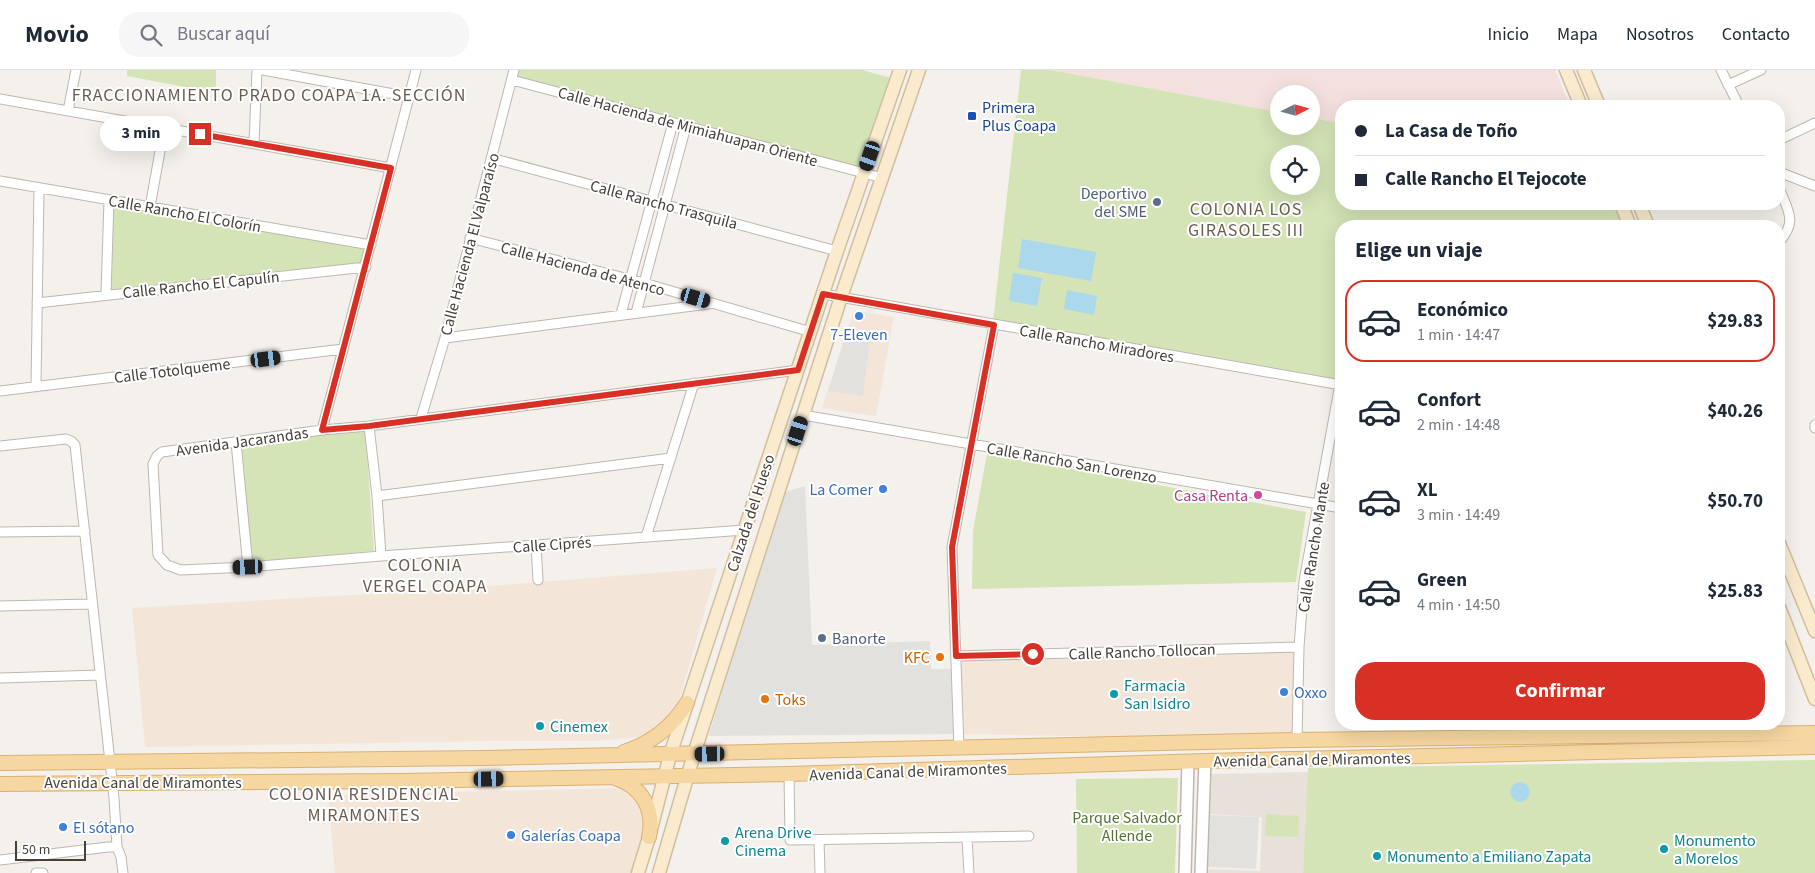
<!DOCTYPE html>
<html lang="es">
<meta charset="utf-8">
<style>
:root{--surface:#fff;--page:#f6f6f7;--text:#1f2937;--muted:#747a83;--line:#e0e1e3;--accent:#d93025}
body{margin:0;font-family:"Source Sans 3",sans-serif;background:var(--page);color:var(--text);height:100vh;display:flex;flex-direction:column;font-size:19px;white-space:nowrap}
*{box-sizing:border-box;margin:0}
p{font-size:16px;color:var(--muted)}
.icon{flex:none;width:28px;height:28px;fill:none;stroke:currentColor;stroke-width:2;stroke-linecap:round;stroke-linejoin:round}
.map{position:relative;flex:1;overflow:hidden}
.details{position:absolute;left:1335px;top:150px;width:450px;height:510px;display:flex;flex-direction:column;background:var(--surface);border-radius:20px;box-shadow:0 5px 20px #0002}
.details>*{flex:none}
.banner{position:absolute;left:1335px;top:30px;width:450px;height:110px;border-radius:20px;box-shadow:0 5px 20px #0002;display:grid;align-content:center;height:110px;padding:0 20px;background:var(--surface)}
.needle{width:32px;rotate:84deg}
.tools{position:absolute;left:1270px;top:15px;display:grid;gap:10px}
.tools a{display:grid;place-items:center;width:50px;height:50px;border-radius:50%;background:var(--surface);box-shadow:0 5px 20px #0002;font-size:25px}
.scale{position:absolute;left:15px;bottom:12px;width:71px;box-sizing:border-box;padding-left:5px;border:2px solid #474039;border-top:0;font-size:14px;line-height:18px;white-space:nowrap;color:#474039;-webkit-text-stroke:4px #fff;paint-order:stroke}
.end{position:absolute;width:22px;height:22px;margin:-11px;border:6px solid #d93025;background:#fff;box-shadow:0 0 0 2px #fff}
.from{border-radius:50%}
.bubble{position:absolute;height:35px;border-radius:18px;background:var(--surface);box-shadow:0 5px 20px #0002;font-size:16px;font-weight:700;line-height:35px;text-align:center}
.car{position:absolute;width:15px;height:30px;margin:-15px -8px;border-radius:6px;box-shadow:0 0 4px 1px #0007;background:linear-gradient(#222 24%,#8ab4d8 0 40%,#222 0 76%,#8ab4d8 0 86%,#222 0)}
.banner b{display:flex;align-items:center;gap:18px;height:48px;font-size:19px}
.banner b+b{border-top:1px solid var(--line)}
.banner i{width:12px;height:12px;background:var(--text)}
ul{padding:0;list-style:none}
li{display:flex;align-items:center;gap:15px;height:82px;margin:0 10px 8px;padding:0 10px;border:2px solid transparent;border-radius:20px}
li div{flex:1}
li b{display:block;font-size:19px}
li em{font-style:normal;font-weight:700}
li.on{border-color:var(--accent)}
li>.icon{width:45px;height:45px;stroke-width:1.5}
h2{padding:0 20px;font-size:22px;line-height:60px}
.action{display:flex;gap:10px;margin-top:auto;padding:10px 20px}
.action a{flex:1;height:58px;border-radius:20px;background:var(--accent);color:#fff;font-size:20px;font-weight:700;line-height:58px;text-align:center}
header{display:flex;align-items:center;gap:30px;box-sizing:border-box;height:70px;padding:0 25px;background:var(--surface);border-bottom:1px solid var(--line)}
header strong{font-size:24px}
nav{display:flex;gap:28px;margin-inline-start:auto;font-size:18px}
.search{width:350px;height:45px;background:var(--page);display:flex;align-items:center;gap:12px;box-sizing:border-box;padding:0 18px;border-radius:20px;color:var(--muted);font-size:19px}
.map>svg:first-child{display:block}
.residential{fill:#e7e1d9}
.commercial{fill:#f3e5d8}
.medical{fill:#f3e0df}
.green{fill:#d4e4b7;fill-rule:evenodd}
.parking{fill:#e3e1de}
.water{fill:#acd8eb}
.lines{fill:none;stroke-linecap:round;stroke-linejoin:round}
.minor-casing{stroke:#bfb7ae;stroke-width:11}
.tertiary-casing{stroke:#bfb7ae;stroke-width:14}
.secondary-casing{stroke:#d0be9e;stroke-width:15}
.primary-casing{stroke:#dab172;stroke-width:16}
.minor{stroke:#fff;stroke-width:9}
.tertiary{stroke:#fff;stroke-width:11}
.secondary{stroke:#faebce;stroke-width:12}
.primary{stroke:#f6d6a1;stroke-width:14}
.route{stroke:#d93025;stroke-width:6}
.transit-dot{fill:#1a4fb4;stroke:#fff;stroke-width:2}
.service-dot{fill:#5c6f8a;stroke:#fff;stroke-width:2}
.shop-dot{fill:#3f7fe0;stroke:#fff;stroke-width:2}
.hotel-dot{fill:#d1479c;stroke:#fff;stroke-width:2}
.food-dot{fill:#e8710a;stroke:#fff;stroke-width:2}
.culture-dot{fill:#0f9aa8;stroke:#fff;stroke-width:2}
.labels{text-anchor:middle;stroke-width:4;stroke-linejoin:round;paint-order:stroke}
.transit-label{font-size:16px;fill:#164399;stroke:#fff;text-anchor:start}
.street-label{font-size:16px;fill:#474039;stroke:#fff}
.service-label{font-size:16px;fill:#4e5e75;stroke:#fff;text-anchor:end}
.shop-label{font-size:16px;fill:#366cbe;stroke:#fff;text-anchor:start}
.hotel-label{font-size:16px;fill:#b23c85;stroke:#fff;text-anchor:end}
.food-label{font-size:16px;fill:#c56008;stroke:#fff;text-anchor:end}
.culture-label{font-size:16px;fill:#0d838f;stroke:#fff;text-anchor:start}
.park-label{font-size:16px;fill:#517530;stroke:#fff}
.neighbourhood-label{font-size:18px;letter-spacing:1px;fill:#695d51;stroke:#fff}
</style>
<header>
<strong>Movio</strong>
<div class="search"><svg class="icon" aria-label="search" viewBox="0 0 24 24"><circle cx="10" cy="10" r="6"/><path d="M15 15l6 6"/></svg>Buscar aquí</div>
<nav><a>Inicio</a><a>Mapa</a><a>Nosotros</a><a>Contacto</a></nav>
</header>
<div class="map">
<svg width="1815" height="803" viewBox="0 0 1815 803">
<rect width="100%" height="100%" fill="#f4f0eb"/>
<path class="residential" d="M1308,702L1303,803H1208L1209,799L1260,801L1262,747L1210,744L1212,704Z"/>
<path class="commercial" d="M854,240L894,247L876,346L822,338Z
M717,498L678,634L667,650L642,667L591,671H492L145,677L132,538L452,519Z
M1300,580L1297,670L959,664L957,581Z
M624,718L641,731L646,758L632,803H335L328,725Z"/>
<path class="medical" d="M1050,0H1555L1570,36H1341V53L1311,48V24H1279V42Z"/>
<path class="green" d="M127,0H216V23L127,6Z
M518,0H862L891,8L858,100L517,7Z
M1021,0H1050L1279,42V56H1311V48L1341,53V134H1619L1627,156H1341V312L993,252ZM1279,84H1311V116H1279Z
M110,132L365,176L361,196L109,221Z
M365,357L374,481L252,492L241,372Z
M987,384L1306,442L1296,512L972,519L973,461Z
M1815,690V803H1303L1308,698Z
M1178,708L1175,803H1077L1076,709Z
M1266,744L1299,746L1298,767L1265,766Z"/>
<path class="parking" d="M848,258L871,262L863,326L828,321Z
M805,416L812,575L930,571L931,599H950L956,610L959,664L709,666L730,592L782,423Z
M1210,745L1259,747L1256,799L1208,797Z"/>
<path class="water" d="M1022,169L1096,182L1091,211L1018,198Z
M1013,203L1042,208L1037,236L1009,231Z
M1067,220L1097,226L1094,245L1064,239Z
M1510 722a10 10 0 1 1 20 0a10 10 0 1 1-20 0Z"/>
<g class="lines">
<g class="minor-casing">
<path id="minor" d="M263,0L410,27
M1721,0L1739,36
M512,10L883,108
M1728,15L1761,0
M0,29L391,98
M68,41L76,0
M1779,70L1815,53
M254,73L257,0
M491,88L837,181
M1779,102L1815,116
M0,111L371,175
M1779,118C1788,141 1798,151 1779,172
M150,137L164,59
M470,168L644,213L811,262
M106,224L109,130
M823,224L1341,315
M37,233L366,197
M636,243L686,56
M621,244L673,53
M445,268L708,234
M36,316L39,118
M0,321L343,279
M803,345L1341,438
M421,348L445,268L514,0
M1815,355V358
M369,356L377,426L381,486
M322,360L416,0
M236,372L248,497
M0,376L66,369L71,371L75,375L114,728L117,777L121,787L123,803
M377,426L671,388
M745,460L381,486L248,497L181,500L167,495L158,485L153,394L157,386L162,382L322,360L369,356L798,300
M0,462L85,461
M646,467L694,313
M536,475L538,510
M0,536L92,534
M956,586L1299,577
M0,608L100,605
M1297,670L1299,577L1304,511L1340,314
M959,679L952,477L994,255
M789,704L790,770L1029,766
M967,768L969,803
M819,770L820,803
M0,790L108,777H117
M36,803H43"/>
</g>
<g class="tertiary-casing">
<path id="tertiary" d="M1185,803L1188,692
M1201,803L1205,691"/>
</g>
<g class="secondary-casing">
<path id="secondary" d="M1566,0L1581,36
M1584,0L1599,36
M1621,134L1630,156
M1639,134L1648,156
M1779,473L1815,561
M1779,537L1815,629
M638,803L649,767L670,685L837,181L900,0
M659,803L694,684L841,227L919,0"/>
</g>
<g class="primary-casing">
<path id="primary" d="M624,682C652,673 672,657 687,633
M0,693L484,688L1297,670L1815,663
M615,708C642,716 655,740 649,767
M0,714L402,711L789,704L1205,691L1815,677"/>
</g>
<use href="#minor" class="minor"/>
<use href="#tertiary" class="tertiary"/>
<use href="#secondary" class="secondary"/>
<use href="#primary" class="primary"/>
</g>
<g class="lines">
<path class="route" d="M200,64L391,98L322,360L369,356L798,300L823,224L994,255L952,477L956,586L1033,584"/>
</g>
<rect class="transit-dot" x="967" y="41" width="10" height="10" rx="2.5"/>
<g class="service-dot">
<circle cx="1157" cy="132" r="5"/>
<circle cx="822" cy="568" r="5"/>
</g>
<g class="shop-dot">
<circle cx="859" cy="246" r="5"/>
<circle cx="883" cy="419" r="5"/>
<circle cx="1284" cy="622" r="5"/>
<circle cx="63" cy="757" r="5"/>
<circle cx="511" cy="765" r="5"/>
</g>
<circle class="hotel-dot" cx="1258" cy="425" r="5"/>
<g class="food-dot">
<circle cx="940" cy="587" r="5"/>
<circle cx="765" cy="629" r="5"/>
</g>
<g class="culture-dot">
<circle cx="1114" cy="624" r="5"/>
<circle cx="540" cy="656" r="5"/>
<circle cx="725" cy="771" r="5"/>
<circle cx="1664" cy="779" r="5"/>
<circle cx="1377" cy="786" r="5"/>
</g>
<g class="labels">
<g class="transit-label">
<text x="982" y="43">Primera<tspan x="982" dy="18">Plus Coapa</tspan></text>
</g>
<g class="street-label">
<text transform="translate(688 56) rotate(15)" y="6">Calle Hacienda de Mimiahuapan Oriente</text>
<text transform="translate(664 134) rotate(15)" y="6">Calle Rancho Trasquila</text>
<text transform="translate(185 143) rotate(10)" y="6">Calle Rancho El Colorín</text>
<text transform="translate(469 174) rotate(-75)" y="6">Calle Hacienda El Valparaíso</text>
<text transform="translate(583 198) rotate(15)" y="6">Calle Hacienda de Atenco</text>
<text transform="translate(201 214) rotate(-6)" y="6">Calle Rancho El Capulín</text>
<text transform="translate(1097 273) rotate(10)" y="6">Calle Rancho Miradores</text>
<text transform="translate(172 300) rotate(-7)" y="6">Calle Totolqueme</text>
<text transform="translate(242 371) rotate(-8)" y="6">Avenida Jacarandas</text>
<text transform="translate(1072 392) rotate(10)" y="6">Calle Rancho San Lorenzo</text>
<text transform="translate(750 443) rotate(-72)" y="6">Calzada del Hueso</text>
<text transform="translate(552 474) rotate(-4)" y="6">Calle Ciprés</text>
<text transform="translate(1313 477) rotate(-81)" y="6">Calle Rancho Mante</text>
<text transform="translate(1142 581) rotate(-2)" y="6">Calle Rancho Tollocan</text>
<text transform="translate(1312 689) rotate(-1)" y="6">Avenida Canal de Miramontes</text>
<text transform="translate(908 701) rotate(-2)" y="6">Avenida Canal de Miramontes</text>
<text x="143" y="718">Avenida Canal de Miramontes</text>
</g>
<g class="service-label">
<text x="1147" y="129">Deportivo<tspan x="1147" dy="18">del SME</tspan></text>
<text x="832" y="574" text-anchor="start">Banorte</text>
</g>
<g class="shop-label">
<text x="859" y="270" text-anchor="middle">7-Eleven</text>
<text x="873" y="425" text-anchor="end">La Comer</text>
<text x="1294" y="628">Oxxo</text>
<text x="73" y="763">El sótano</text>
<text x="521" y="771">Galerías Coapa</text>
</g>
<g class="hotel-label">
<text x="1248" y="431">Casa Renta</text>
</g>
<g class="food-label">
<text x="930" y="593">KFC</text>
<text x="775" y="635" text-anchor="start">Toks</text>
</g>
<g class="culture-label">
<text x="1124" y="621">Farmacia<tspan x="1124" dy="18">San Isidro</tspan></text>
<text x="550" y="662">Cinemex</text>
<text x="735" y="768">Arena Drive<tspan x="735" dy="18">Cinema</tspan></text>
<text x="1674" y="776">Monumento<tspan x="1674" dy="18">a Morelos</tspan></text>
<text x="1387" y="792">Monumento a Emiliano Zapata</text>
</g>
<g class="park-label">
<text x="1127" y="753">Parque Salvador<tspan x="1127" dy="18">Allende</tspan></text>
</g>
<g class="neighbourhood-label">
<text x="269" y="31">FRACCIONAMIENTO PRADO COAPA 1A. SECCIÓN</text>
<text x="1246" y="145">COLONIA LOS<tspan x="1246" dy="21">GIRASOLES III</tspan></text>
<text x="425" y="501">COLONIA<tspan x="425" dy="21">VERGEL COAPA</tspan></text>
<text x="364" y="730">COLONIA RESIDENCIAL<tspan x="364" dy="21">MIRAMONTES</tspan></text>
</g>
</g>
</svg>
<div class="tools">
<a><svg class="needle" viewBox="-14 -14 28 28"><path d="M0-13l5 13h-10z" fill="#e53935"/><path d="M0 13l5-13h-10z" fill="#747a83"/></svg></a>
<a><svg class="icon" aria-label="locate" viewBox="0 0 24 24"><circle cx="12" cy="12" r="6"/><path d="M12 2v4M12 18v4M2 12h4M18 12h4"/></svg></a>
</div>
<div class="scale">50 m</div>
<i class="end from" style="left:1033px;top:584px"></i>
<i class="end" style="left:200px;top:64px"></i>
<div class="bubble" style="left:100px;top:46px;width:82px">3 min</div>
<i class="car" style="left:870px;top:86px;rotate:199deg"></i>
<i class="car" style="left:696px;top:228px;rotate:106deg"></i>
<i class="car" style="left:266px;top:289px;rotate:83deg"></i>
<i class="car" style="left:798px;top:361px;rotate:18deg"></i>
<i class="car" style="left:248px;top:497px;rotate:268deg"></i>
<i class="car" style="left:710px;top:684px;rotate:269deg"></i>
<i class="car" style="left:489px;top:709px;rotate:89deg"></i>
<div class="banner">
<b><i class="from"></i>La Casa de Toño</b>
<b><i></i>Calle Rancho El Tejocote</b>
</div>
<section class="details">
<h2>Elige un viaje</h2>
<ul>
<li class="on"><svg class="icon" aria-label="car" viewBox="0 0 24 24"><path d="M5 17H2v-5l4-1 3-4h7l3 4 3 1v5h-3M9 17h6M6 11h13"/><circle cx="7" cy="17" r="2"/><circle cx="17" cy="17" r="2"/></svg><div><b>Económico</b><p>1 min · 14:47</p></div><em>$29.83</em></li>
<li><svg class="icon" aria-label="car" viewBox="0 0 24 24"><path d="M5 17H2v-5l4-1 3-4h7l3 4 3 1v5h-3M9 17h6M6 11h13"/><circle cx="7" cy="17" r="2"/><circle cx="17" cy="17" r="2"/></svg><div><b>Confort</b><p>2 min · 14:48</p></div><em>$40.26</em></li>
<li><svg class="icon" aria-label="car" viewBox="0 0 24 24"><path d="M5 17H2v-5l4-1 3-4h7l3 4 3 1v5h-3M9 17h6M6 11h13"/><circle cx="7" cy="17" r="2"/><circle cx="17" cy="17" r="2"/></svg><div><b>XL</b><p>3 min · 14:49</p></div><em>$50.70</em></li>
<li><svg class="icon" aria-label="car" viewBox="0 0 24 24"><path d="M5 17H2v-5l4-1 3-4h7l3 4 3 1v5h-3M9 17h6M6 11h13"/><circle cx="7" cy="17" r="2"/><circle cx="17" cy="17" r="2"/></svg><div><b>Green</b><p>4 min · 14:50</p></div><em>$25.83</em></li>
</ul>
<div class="action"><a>Confirmar</a></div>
</section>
</div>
